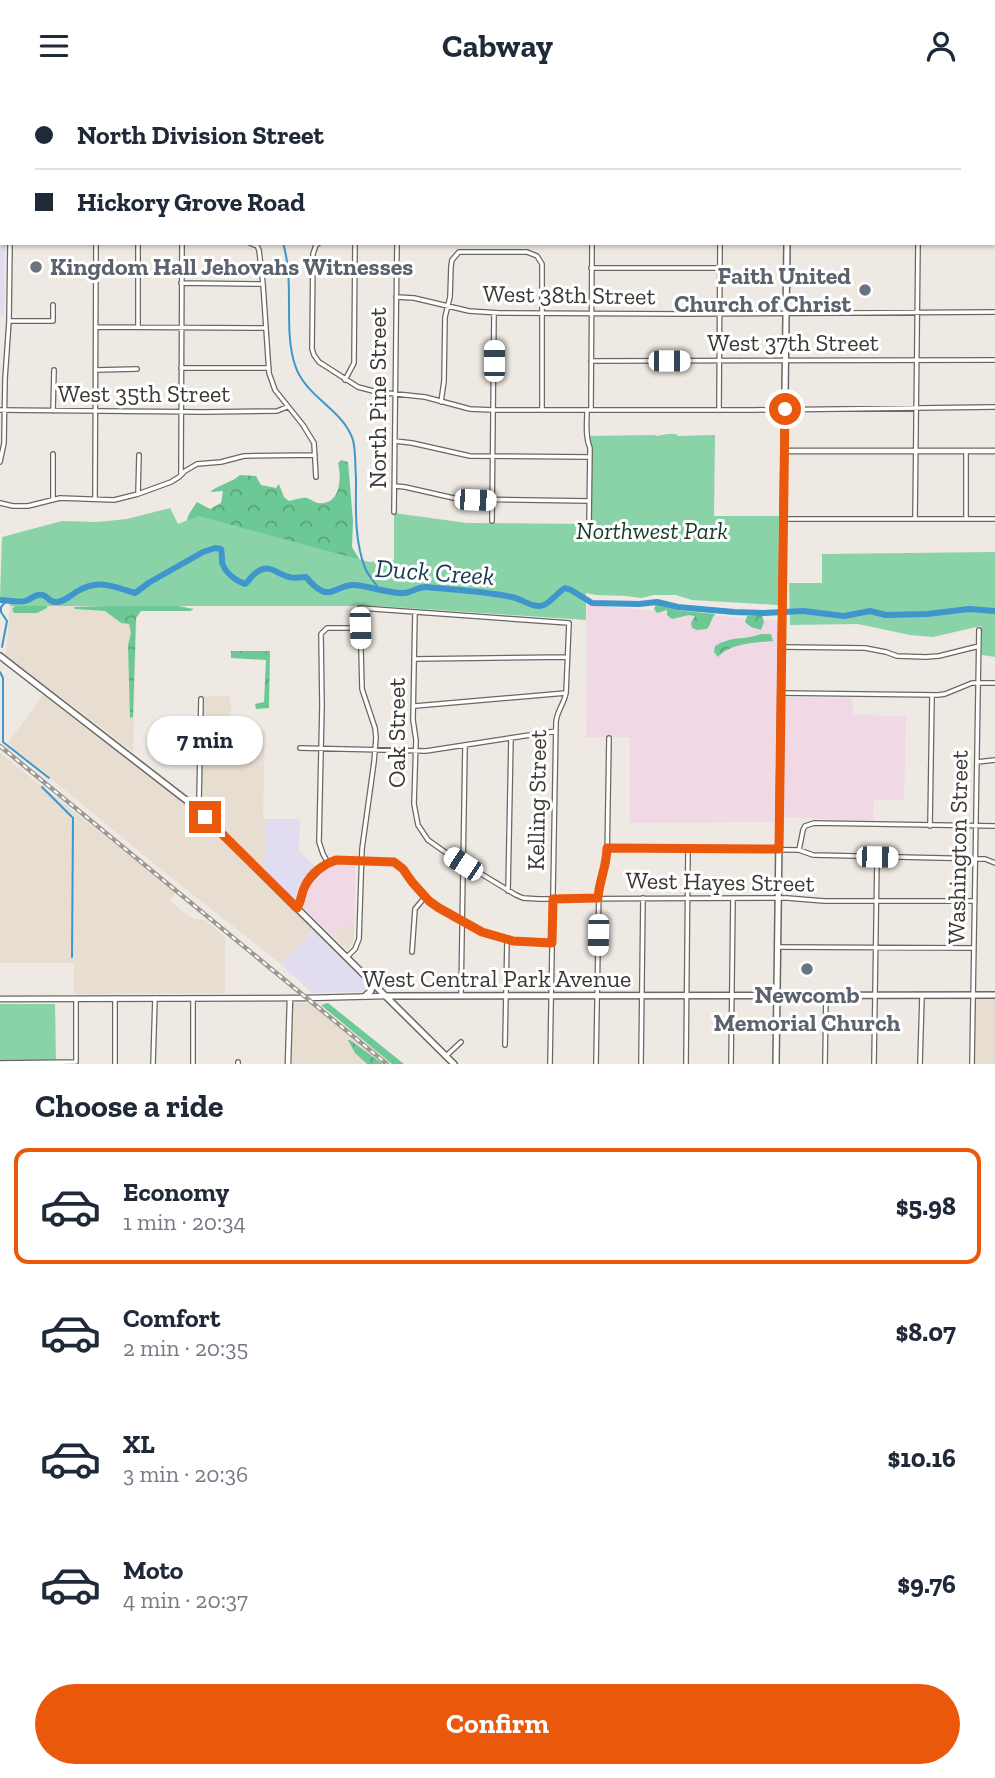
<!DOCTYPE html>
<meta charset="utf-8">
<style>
:root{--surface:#fff;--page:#f6f6f7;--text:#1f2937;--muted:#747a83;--line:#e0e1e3;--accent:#ea580c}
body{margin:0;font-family:"Zilla Slab",serif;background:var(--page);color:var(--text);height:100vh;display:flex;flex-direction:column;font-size:26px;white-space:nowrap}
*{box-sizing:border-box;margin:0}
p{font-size:23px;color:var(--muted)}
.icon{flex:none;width:38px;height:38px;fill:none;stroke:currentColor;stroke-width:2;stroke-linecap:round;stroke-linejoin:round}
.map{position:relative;height:973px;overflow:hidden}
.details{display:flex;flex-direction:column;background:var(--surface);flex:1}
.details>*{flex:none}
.banner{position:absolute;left:0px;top:0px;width:996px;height:154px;box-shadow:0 2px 5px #0004;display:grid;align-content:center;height:154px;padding:0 35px;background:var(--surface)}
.end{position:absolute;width:32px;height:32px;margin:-16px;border:9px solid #ea580c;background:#fff;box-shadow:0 0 0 4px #fff}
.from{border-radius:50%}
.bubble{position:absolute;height:49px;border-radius:24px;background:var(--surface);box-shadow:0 2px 5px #0004;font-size:23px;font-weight:800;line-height:49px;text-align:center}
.car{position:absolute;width:21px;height:42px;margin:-21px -10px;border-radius:9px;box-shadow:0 0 5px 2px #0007;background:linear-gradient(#fff 24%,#345 0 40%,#fff 0 76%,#345 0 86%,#fff 0)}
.banner b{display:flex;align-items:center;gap:24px;height:66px;font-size:26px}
.banner b+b{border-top:2px solid var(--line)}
.banner i{width:18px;height:18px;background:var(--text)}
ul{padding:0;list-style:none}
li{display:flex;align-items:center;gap:21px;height:116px;margin:0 14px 10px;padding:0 21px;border:4px solid transparent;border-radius:14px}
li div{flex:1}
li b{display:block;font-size:26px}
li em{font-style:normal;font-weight:800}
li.current{border-color:var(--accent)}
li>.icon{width:63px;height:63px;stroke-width:1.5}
h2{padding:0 35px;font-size:32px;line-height:84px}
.primary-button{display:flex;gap:14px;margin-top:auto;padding:14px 35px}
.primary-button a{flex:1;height:80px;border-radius:42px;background:var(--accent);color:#fff;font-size:28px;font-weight:800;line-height:80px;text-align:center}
header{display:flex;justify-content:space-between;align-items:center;height:91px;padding:0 35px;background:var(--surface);font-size:32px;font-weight:800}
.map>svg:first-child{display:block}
.commercial{fill:#e2dcf1}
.built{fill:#e7ddd0}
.education{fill:#f0d8e4}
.forest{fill:url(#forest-crowns)}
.park{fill:#8ad3a8}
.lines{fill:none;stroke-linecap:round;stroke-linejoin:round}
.stream{stroke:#3e96cc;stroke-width:2}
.river{stroke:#3e96cc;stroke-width:6}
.minor-casing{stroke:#6b6761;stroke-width:6}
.tertiary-casing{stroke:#6b6761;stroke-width:7}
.secondary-casing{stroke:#6b6761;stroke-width:8}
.primary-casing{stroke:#c8c8c7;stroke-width:10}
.minor{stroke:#fff;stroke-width:3.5}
.tertiary{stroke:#fff;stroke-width:4.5}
.secondary{stroke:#fff;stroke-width:5}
.primary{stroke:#f9d4e9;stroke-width:7}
.rail-casing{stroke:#9c9893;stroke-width:4.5}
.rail{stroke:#fff;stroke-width:2;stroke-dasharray:5;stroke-linecap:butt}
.route{stroke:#ea580c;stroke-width:9}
.worship-dot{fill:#6b7280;stroke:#fff;stroke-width:2.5}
.labels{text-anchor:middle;stroke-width:6;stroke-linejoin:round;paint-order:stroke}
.worship-label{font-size:24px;font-weight:bold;fill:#5b616d;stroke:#fff;text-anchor:start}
.street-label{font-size:24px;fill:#3b3936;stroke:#fff}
.park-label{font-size:24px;font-style:italic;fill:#153c28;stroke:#fff}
.water-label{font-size:26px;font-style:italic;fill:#143950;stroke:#fff}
</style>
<header><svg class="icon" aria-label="menu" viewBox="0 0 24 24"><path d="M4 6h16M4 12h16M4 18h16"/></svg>Cabway<svg class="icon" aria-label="person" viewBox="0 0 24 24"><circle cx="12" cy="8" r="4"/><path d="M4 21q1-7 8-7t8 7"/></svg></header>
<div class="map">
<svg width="995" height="973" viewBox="0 0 995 973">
<defs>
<pattern id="forest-crowns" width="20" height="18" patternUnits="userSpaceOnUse" patternTransform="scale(1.75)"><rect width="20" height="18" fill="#6cc895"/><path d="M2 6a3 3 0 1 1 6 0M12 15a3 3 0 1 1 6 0" fill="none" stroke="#5aa37a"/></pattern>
</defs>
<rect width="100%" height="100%" fill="#eee9e2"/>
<path class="commercial" d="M0,117H2V152H5L4,224H0Z
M266,728H300L299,760L316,776L306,786L300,795L297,810L264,779Z
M313,839L374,900L312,902L281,873Z"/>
<path class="built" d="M10,515L137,516L133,661L6,564Z
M43,604L194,720L313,839L281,873L168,784L8,652Z
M202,605H229L231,613L230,638L265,639L263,728H266L264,779L201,716Z
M0,662L175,801L170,809L178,817L194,828L205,829L225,846V902L74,903V872H0Z
M343,835H354V847L348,859L333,845Z
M976,906H995V973H975Z
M293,912H309L383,973H292Z"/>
<path class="education" d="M587,514L778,530L775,731L630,732V646H586Z
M785,606L852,607L853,624L906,625L904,709H874L873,730L784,726Z
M340,773H356L354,835H343L333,845L304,818V808L308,796L322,780L328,776Z"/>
<path class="forest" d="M341,369L348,371L353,430L352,456L361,471L182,443L189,423L197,411L210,418L221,412L223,400L210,401C220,393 231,392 240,384L256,385L261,394L276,397L279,393L284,406L289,410C295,409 301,406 307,407C310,408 314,411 318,412C340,415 342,388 338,372Z
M47,513V517L37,522H14L12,518L16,514Z
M656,513L676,519L715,523C711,528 711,533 707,538L697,539L692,537L691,532L695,525L689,524L672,528L667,524V519L657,522L654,518Z
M137,514H173L194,518L190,520H141L136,527L133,626L130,627L128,554L131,542L129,533L121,532L105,520L75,518L74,516Z
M762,524L764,531L761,539L751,536L745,531L747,525Z
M761,543H771L773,550C754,552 731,552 718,566L714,561L715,555C733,544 742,550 761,543Z
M231,560H270L269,617L256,618L255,613L264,611L266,569L231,567Z
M328,912L404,973H392L321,914Z
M348,949H350L383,973H367L355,962Z"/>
<path class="park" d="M668,343H676L678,345L715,344L714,425H779L778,514L692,509L676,504H654L641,507L626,505L596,504L586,502V529L378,515H10L9,507H0L2,446L62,430L97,431L127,428L170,417L178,433L199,425L369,471L394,469V422L467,432L589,433L590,357L587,345L655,344L657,345Z
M995,461V566L982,564L981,535L933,546L910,544L858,533L790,534L789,492H822V463Z
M0,913H55L56,969L0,970Z"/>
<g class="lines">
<path class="stream" d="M221,0L223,2
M283,152C295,191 283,238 295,274C305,306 343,318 353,349C356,361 355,375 356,387C356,417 354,448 365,477C368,484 375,492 380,499
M2,556L7,530L1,521V516L7,509
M0,581L3,587V651L49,687
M42,696L73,727L72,866"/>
<path class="river" d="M0,509C8,509 21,513 28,509C33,507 36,502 43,504C49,506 49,512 57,511C65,510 70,505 76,501C99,487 113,496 135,502L150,491L203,461L215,457L221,458C222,462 222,467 222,471C224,481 236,490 245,493C250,489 252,484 257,481C270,472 276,483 289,486C294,488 300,486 306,486C311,492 320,502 328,501C336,501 343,493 355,494C369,495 390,503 405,502C412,501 418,496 426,496C455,499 484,500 512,506C522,508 534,518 544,514C551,511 557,502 565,497L571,499L592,512L639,513L657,511L678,516L734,521L764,522L803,520L844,525L870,520L886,524L927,523L969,518L995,520"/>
<g class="minor-casing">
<path id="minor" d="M594,0V2
M255,1L257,0
M694,2V0
M919,2V0
M964,2V0
M994,25H995
M0,70L2,73
M138,152V236
M250,152L257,155L259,159L263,193L269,282L275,299L303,334L314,352L316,386
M319,152L316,154L313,163L312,258L314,264L319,271L358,296L377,301L425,306L470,318L493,319H753L995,316
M591,177H720
M181,192L263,193
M396,206L414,207L469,220L500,222L685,223L995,221
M9,230H53V214
M97,236L266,237
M591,270L995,269
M181,277H269
M96,279L137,278
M345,289L354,272L355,152
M441,311L444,290L445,226L450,206L451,175L452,169L459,161H527L537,165L542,173V319
M0,319L204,321L277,320L287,316
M591,319L592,152
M719,319L720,152
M53,320L54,279
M587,320C587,332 585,346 590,357L589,433
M395,350L412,352L470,365L590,366
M966,360V428
M53,363V408
M0,371L4,352L5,288L9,230L10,152
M181,382L182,152
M395,395L405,396L458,408L589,410
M138,403L139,364
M95,408L96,152
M0,412L13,415H28L60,407L114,409L138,403L171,391L179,386L185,380L197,373L221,371L244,365L315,364
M394,421L397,152
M784,428H995
M915,428L918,152
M492,430L494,222
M415,521L413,629L416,649L414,713L418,734L428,749L445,761L516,804L523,807L539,808L787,807L824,810H975
M783,556L865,557L886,561L897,565L926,566L939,565L979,555
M414,568L567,566
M782,602L938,604L945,603L972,592H995
M415,615L566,602
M300,657L426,660L556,640
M977,671L995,669
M195,716L199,710L201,608
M930,735L932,604
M607,757L799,759L813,764L985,768L995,772
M799,759L803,739L805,735L814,732L995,735
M328,772L323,763L319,751L322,615L321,543L327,537H360
M508,800L511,647
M297,816L300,812L305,795L324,774L336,769L387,770L398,773L421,801L439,817L482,841L513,850L552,852
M777,856L974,857
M412,861L415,818L425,806
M347,866L355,858L359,848L362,758L374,671L376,647L375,637L362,598L360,517L569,532L566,602C564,613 557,620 556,631L550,973
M461,905L465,655
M505,954L507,849
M446,965L461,951
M76,971V908
M0,972L76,971
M115,973V907
M153,973L155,907
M193,973V907
M238,973V971
M596,973L599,796L607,770L609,647
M641,973L643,807
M686,973L688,759
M731,973L733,807
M825,973L826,905
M874,973L877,766
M920,973L922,905
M972,973L979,539"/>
</g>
<g class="tertiary-casing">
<path id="tertiary" d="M373,2V0
M785,360H995
M0,908L307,907L386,905
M288,973L290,907"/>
</g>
<g class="secondary-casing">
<path id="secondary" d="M789,2V0
M0,565L195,716L454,973
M365,905L371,900L373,891
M387,905L995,904
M776,973L787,152"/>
</g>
<g class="primary-casing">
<path id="primary" d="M0,108H2
M0,113H2
M994,117H995
M994,123H995"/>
</g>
<use href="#minor" class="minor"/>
<use href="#tertiary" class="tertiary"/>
<use href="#secondary" class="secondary"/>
<use href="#primary" class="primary"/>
<g class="rail-casing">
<path id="rail" d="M0,655L387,973"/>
</g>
<use href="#rail" class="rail"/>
</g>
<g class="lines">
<path class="route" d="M205,726L297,817C302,809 301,802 305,795C311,782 324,773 336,769L394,771L403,778L412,791L429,810L439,817L482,841L513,850L552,852L553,808L598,807C599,790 607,775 607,757L779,758L785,318"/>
</g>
<g class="worship-dot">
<circle cx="36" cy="176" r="7"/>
<circle cx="865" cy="199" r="7"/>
<circle cx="807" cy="878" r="7"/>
</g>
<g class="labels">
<g class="worship-label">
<text x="50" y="184">Kingdom Hall Jehovahs Witnesses</text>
<text x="851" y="193" text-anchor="end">Faith United<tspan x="851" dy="28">Church of Christ</tspan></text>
<text x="807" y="912" text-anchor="middle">Newcomb<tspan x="807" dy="28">Memorial Church</tspan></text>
</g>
<g class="street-label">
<text transform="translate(569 204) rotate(1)" y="8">West 38th Street</text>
<text x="793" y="260">West 37th Street</text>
<text x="144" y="311">West 35th Street</text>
<text transform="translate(378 307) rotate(-90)" y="8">North Pine Street</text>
<text transform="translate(397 642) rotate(-90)" y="8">Oak Street</text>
<text transform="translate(537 709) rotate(-89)" y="8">Kelling Street</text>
<text transform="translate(958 756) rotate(-89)" y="8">Washington Street</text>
<text transform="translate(720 791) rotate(1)" y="8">West Hayes Street</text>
<text x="497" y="896">West Central Park Avenue</text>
</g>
<g class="park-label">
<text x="652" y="448">Northwest Park</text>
</g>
<g class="water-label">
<text transform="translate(435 481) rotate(4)" y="9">Duck Creek</text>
</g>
</g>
</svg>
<i class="end from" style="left:785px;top:318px"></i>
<i class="end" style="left:205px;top:726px"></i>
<div class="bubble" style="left:147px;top:625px;width:116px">7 min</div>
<i class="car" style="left:494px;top:270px;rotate:0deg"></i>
<i class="car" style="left:669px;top:270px;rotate:90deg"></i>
<i class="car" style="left:475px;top:409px;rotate:92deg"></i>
<i class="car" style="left:360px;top:537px;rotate:178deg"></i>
<i class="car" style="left:877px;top:766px;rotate:91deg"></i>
<i class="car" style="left:463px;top:773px;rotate:303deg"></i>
<i class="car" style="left:598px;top:844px;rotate:181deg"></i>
<div class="banner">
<b><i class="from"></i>North Division Street</b>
<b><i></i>Hickory Grove Road</b>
</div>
</div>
<section class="details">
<h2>Choose a ride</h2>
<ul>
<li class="current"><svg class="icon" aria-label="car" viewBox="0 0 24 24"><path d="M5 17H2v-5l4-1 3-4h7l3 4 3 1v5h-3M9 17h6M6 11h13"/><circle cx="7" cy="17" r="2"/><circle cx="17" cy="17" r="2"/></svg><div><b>Economy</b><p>1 min · 20:34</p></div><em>$5.98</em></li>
<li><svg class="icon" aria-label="car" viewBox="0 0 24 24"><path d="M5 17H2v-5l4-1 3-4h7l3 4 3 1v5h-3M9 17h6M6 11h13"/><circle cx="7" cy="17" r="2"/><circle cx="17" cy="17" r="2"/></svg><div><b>Comfort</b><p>2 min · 20:35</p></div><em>$8.07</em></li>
<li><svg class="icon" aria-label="car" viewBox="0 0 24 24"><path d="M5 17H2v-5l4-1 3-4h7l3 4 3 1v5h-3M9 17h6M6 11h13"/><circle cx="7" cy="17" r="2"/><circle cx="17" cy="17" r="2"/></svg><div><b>XL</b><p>3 min · 20:36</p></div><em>$10.16</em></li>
<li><svg class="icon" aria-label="car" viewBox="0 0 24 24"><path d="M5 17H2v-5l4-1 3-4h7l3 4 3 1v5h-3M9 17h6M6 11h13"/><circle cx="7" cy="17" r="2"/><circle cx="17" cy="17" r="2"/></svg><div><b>Moto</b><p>4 min · 20:37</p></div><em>$9.76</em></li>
</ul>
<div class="primary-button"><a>Confirm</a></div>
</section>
